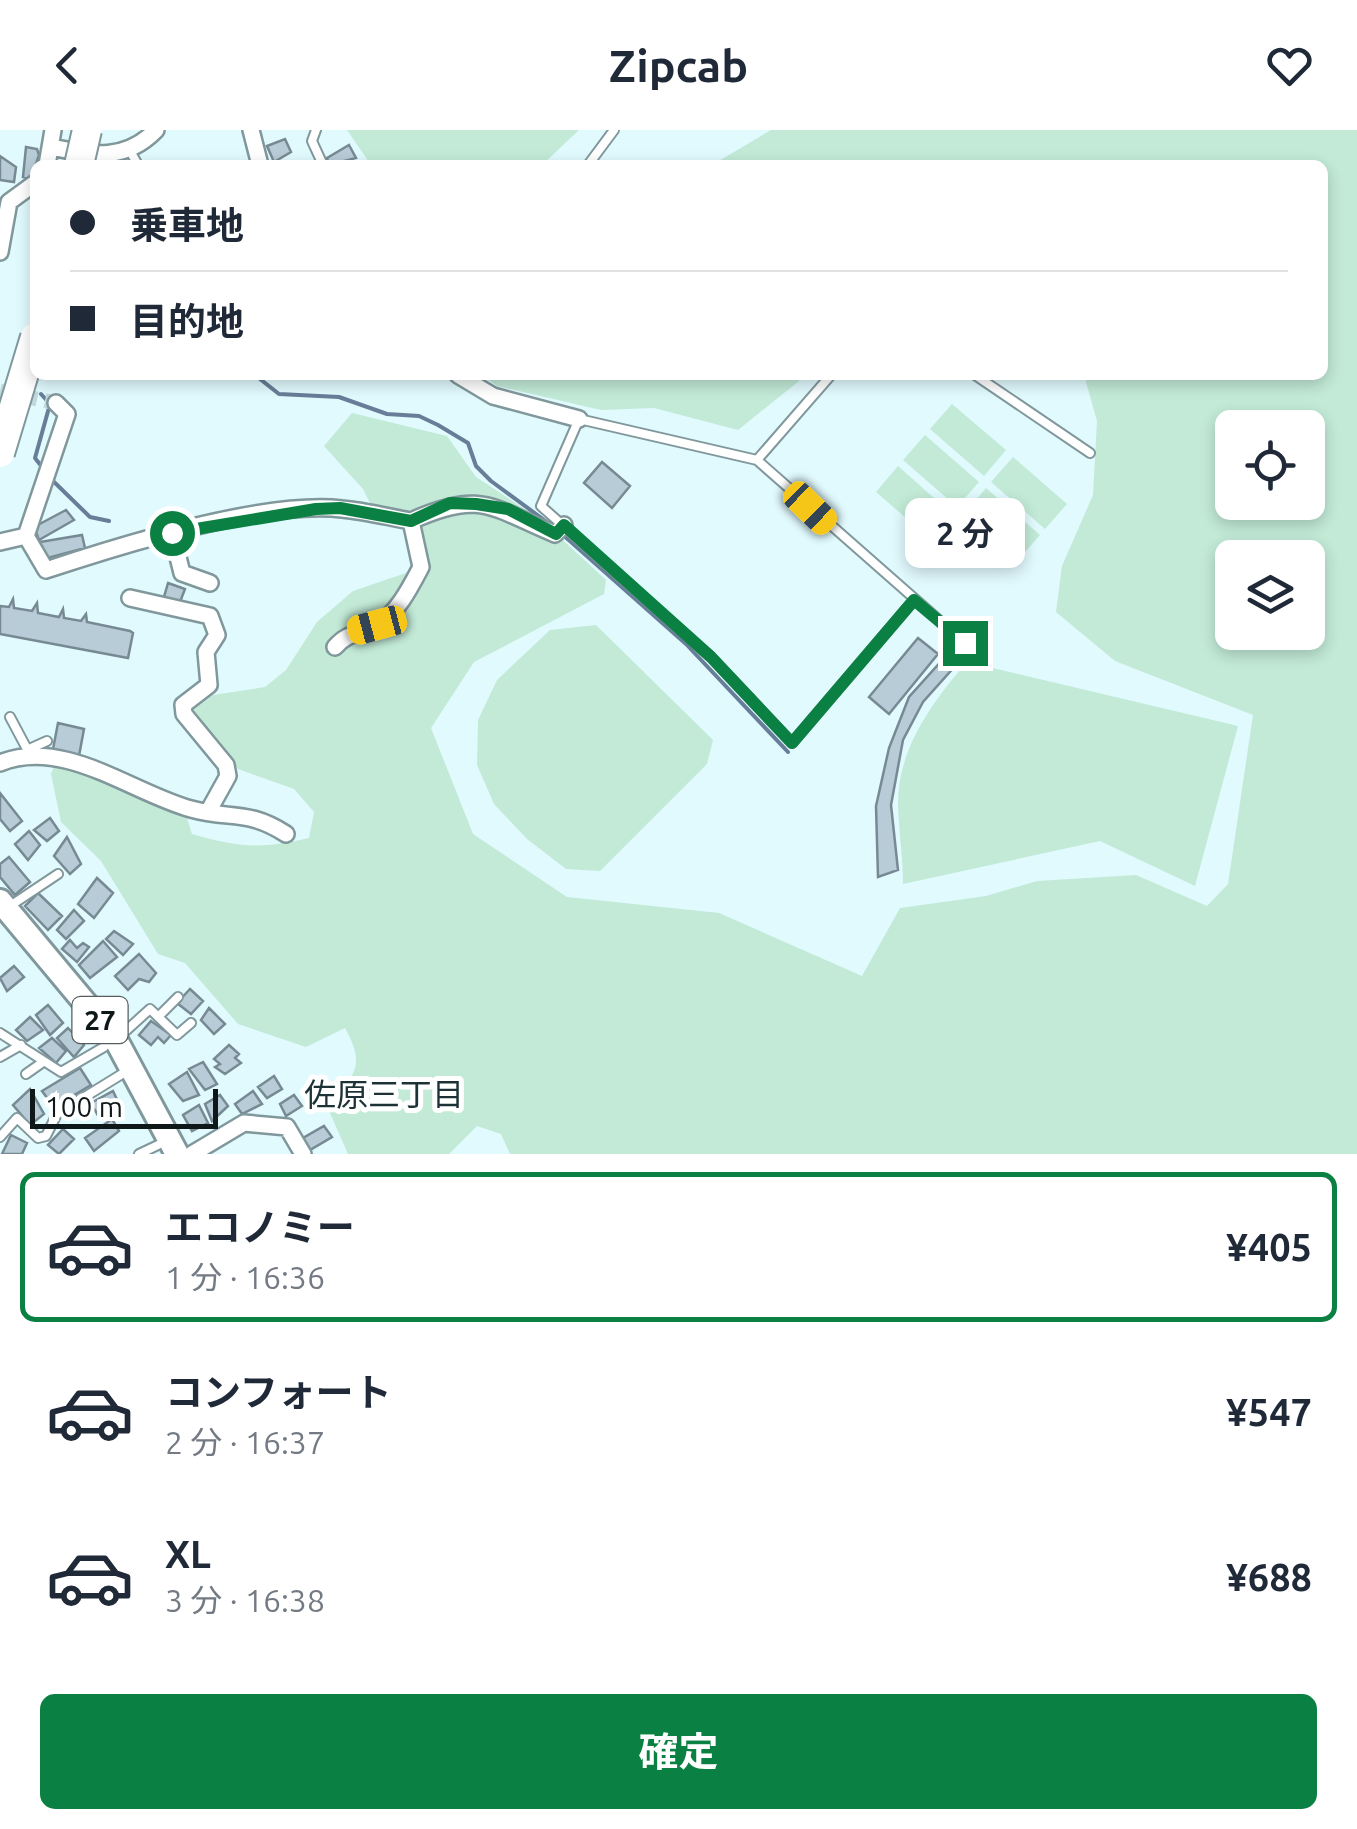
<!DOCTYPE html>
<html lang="ja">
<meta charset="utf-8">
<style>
:root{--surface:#fff;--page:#f6f6f7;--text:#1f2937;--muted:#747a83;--line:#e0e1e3;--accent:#0b8043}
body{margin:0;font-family:Ubuntu,"Noto Sans JP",sans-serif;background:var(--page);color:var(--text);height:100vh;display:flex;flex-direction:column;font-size:38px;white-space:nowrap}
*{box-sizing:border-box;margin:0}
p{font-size:32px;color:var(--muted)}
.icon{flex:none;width:55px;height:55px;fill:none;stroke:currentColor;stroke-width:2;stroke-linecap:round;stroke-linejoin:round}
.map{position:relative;height:1024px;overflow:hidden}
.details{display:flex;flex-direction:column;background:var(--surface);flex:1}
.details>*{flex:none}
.guide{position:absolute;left:30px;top:30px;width:1298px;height:220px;border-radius:15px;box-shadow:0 5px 15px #0003;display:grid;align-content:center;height:220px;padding:0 40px;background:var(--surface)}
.controls{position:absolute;left:1215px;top:280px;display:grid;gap:20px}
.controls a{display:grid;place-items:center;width:110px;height:110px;border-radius:15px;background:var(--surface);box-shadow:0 5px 15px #0003;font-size:50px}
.scale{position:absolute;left:30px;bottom:25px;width:188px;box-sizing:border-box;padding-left:10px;border:5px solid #0f1819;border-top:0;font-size:28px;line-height:35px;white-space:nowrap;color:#0f1819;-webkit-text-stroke:8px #fff;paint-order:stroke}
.end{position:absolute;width:45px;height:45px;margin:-22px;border:12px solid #0b8043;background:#fff;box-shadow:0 0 0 5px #fff}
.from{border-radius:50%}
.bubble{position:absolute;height:70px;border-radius:15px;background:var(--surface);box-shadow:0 5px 15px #0003;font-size:32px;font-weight:700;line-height:70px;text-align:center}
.car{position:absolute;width:30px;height:60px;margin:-30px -15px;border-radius:12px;box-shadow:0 0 8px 2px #0007;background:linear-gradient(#f5c518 24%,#345 0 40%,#f5c518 0 76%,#345 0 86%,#f5c518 0)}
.guide b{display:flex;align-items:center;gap:35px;height:95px;font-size:38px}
.guide b+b{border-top:2px solid var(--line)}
.guide i{width:25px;height:25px;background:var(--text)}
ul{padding:18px 0 0;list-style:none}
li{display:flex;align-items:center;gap:30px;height:150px;margin:0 20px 15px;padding:0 20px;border:5px solid transparent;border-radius:15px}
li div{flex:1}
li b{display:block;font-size:38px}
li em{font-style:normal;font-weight:700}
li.on{border-color:var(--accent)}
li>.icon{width:90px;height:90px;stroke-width:1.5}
.action{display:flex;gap:20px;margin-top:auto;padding:20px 40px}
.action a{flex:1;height:115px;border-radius:15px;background:var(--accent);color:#fff;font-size:40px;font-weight:700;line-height:115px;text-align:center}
header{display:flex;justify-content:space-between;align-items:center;height:130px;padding:0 40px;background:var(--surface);font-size:45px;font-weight:700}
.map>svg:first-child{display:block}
.green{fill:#c2ead7;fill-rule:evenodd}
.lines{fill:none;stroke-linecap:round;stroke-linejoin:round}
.stream{stroke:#667e98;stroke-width:4}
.building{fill:#b7ccd7;stroke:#778a94;stroke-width:2.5}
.street-tunnel{stroke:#c2d8dc;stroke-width:15;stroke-dasharray:15 8;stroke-linecap:butt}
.lane-casing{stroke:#80989c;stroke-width:12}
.street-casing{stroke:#80989c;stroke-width:20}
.primary-casing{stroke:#80989c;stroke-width:28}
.lane{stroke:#fff;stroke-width:8}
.street{stroke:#fff;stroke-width:15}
.primary{stroke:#fff;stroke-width:22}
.highway-bridge-casing{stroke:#80989c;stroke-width:32;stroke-linecap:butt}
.highway-bridge{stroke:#fff;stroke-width:28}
.route{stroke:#0b8043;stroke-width:12}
.labels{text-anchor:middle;stroke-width:10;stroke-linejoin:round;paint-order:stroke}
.shield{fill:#fff;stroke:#575d5e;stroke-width:2.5}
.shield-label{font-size:28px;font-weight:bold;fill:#0f1819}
.neighbourhood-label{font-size:32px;fill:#1d3236;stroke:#fff}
</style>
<header><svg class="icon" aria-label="back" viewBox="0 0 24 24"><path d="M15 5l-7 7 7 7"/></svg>Zipcab<svg class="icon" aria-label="heart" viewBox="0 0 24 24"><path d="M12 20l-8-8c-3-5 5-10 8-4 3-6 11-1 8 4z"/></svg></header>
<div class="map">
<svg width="1357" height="1024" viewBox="0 0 1357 1024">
<rect width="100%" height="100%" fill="#e1fafe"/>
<path class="green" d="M347,0H579L542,35H371Z
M771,0H1357V1024H510L501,1004L477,996L449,1024H348L330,983C347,944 370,943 345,898L306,917L238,894L185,833L158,824L101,731L61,692L51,644L59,624L123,660L186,685L192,704C240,718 261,719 309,708L314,682L294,659L238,639L190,582L213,565L265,557L286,540L317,492L353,461L412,441L414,381L371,375L363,359L324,316L352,283L447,306L476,347L540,389L606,450L604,464L474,532L431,598L473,704L567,767L719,783L862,846L900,778L986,766L1037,751L1136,745L1207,776L1228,754L1253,585L1115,531L1056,482L1062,436L1093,365L1097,291L1084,245H1322V35H712ZM1232,298H1308V372H1232ZM1232,428H1308V502H1232Z
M482,245H796L799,251L738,300L654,278L601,280L497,256Z
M952,274L1006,320L984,346L930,299Z
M925,305L979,352L957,377L903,330Z
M1013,327L1067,374L1045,399L991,352Z
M898,336L951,383L929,408L876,362Z
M986,358L1040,405L1018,430L964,384Z
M596,495L713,610L707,634L600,741L566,739L527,709L494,674L477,635L478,590L497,550L550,500Z
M967,532L1238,596L1195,756L1100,711L903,754C903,728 899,702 898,676C897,620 932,572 967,532Z"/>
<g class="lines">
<path class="stream" d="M255,245L279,264L339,267L387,284L419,286L438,295L468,313L476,336L491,351L555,398
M41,264L50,274L35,328L42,337
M50,348L90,387L109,391
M562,404L686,514L788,622"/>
</g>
<path class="building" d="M285,9L291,22L274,32L267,16Z
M349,15L356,28L329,35L327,28Z
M26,17L37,19L39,25L31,49L23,47Z
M0,26L16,37L14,52L0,50Z
M602,332L630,356L612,378L584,353Z
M66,380L74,390L39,410L34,397Z
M82,405L85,418L44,429L40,412Z
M168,453L185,459L180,472L164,467Z
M13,469L14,478L32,481L37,473L38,483L59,487L63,479L64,488L81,491L86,484L87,492L130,501L133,503L128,528L0,504V476L9,477Z
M918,508L938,524L889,584L869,567Z
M954,517L964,526L923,572L903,610L891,675L898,740L878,747L876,676L889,618L909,567Z
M58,593L84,599L79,626L53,619Z
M0,663L22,691L10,701L0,689Z
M50,688L59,701L47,711L34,700Z
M29,701L40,715L28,730L15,714Z
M67,707L81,734L70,744L54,726Z
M9,727L30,752L15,765L0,747V734Z
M97,748L113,763L94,788L78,774Z
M38,763L62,786L48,800L25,776Z
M74,780L84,791L66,809L57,800Z
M114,801L133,814L123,825L106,809Z
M70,810L77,818L83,813L89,817L77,832L62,819Z
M103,811L117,827L90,848L79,835Z
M139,824L156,843L149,852L139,849L128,860L115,846Z
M14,836L24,847L7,861L0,848Z
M190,859L203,871L191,884L177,873Z
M48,875L63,893L50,905L36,885Z
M209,878L225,894L214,904L201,890Z
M30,887L43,900L27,911L16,900Z
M151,891L171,905L164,913L158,907L151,915L139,905Z
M68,898L84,915L74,927L57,908Z
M52,908L66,921L56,933L39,918Z
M229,915L239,924L235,928L241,933L225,944L215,937L220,934L214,929Z
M203,932L217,954L205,960L189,939Z
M80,938L91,955L54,977L42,961Z
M187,942L199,965L183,971L169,954Z
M274,946L282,959L267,968L258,957Z
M30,959L44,984L30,995L13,975Z
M113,961L121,978L100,989L91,973Z
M253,961L262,974L242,984L235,974Z
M220,965L228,976L212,991L205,974Z
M294,965L302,976L286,986L280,974Z
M199,975L208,993L192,1001L183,985Z
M112,989L119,1001L94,1021L85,1008Z
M324,996L332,1007L310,1020L303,1008Z
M63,999L74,1009L59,1024L48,1015Z
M11,1005L27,1013L22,1024H2Z"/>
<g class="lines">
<path class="street-tunnel" d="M0,261L56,273"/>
<g class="lane-casing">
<path id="lane" d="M316,0L312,11L323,35
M129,19L138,35
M588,35L614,0
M975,245L1090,323
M757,330L831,245
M914,470L792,613L711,527L541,376L579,289L757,330L965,513
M10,587L27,619
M27,620L47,611
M10,776L58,744
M158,887L178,867
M0,903L61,942L104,917
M119,907L150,879L177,905L191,893
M0,927L21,915
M26,944L43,932
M0,1007L17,988L38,1008L46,1006L57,984L122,944
M139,1024L158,1015"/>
</g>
<g class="street-casing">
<path id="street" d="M251,0L260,35
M51,17C92,25 125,32 156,0
M47,35L53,0
M0,122L9,72L35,53
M458,245L493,266L579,289
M56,273L67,284L26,406L46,440C121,415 265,370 342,379C365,381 388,387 411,391
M172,403L182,443L210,453
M0,412L26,406
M130,468L210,486L217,505L206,522L209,555L183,575L184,584L226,635L228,646L208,682
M335,517C349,501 360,505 377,495C397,484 411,456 421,437L411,391C481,359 492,378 555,404L564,395
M0,633C64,607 132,663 191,679C231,690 247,679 286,704
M192,1024L244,993L287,997L303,1024"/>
</g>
<g class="primary-casing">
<path id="primary" d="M0,771L116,910L177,1024"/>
</g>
<use href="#lane" class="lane"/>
<use href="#street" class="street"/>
<use href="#primary" class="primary"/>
<g class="highway-bridge-casing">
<path id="highway-bridge" d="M79,35L87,0
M0,323L35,207"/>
</g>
<use href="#highway-bridge" class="highway-bridge"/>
</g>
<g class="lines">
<path class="route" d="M172,403L316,379L340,378L411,391L450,373L476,374L508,379L556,404L564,395L711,527L792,613L914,470L965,513"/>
</g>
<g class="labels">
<rect class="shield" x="72.5" y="867" width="55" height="46" rx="8"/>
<g class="shield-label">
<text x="100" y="900">27</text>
</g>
<g class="neighbourhood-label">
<text x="384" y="976">佐原三丁目</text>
</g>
</g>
</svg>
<div class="controls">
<a><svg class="icon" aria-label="locate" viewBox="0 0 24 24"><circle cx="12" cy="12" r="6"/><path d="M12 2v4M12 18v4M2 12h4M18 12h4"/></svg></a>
<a><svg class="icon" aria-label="layers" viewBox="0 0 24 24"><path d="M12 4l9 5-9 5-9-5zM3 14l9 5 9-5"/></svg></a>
</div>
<div class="scale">100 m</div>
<i class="end from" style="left:172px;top:403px"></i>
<i class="end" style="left:965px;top:513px"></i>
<div class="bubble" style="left:905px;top:368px;width:120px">2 分</div>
<i class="car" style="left:810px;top:378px;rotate:134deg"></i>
<i class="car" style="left:377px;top:495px;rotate:255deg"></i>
<div class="guide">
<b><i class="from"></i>乗車地</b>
<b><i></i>目的地</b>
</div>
</div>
<section class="details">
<ul>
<li class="on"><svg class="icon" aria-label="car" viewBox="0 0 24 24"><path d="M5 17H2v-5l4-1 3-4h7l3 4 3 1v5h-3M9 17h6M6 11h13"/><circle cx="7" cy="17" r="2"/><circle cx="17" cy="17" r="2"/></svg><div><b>エコノミー</b><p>1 分 · 16:36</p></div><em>¥405</em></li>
<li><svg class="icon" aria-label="car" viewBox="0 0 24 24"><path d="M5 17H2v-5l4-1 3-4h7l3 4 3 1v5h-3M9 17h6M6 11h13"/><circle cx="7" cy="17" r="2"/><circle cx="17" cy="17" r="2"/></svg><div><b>コンフォート</b><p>2 分 · 16:37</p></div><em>¥547</em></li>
<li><svg class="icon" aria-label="car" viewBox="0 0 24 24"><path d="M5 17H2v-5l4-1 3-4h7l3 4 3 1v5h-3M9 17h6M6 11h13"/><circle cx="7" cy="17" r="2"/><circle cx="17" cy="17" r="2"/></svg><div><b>XL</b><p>3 分 · 16:38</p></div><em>¥688</em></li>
</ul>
<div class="action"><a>確定</a></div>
</section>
